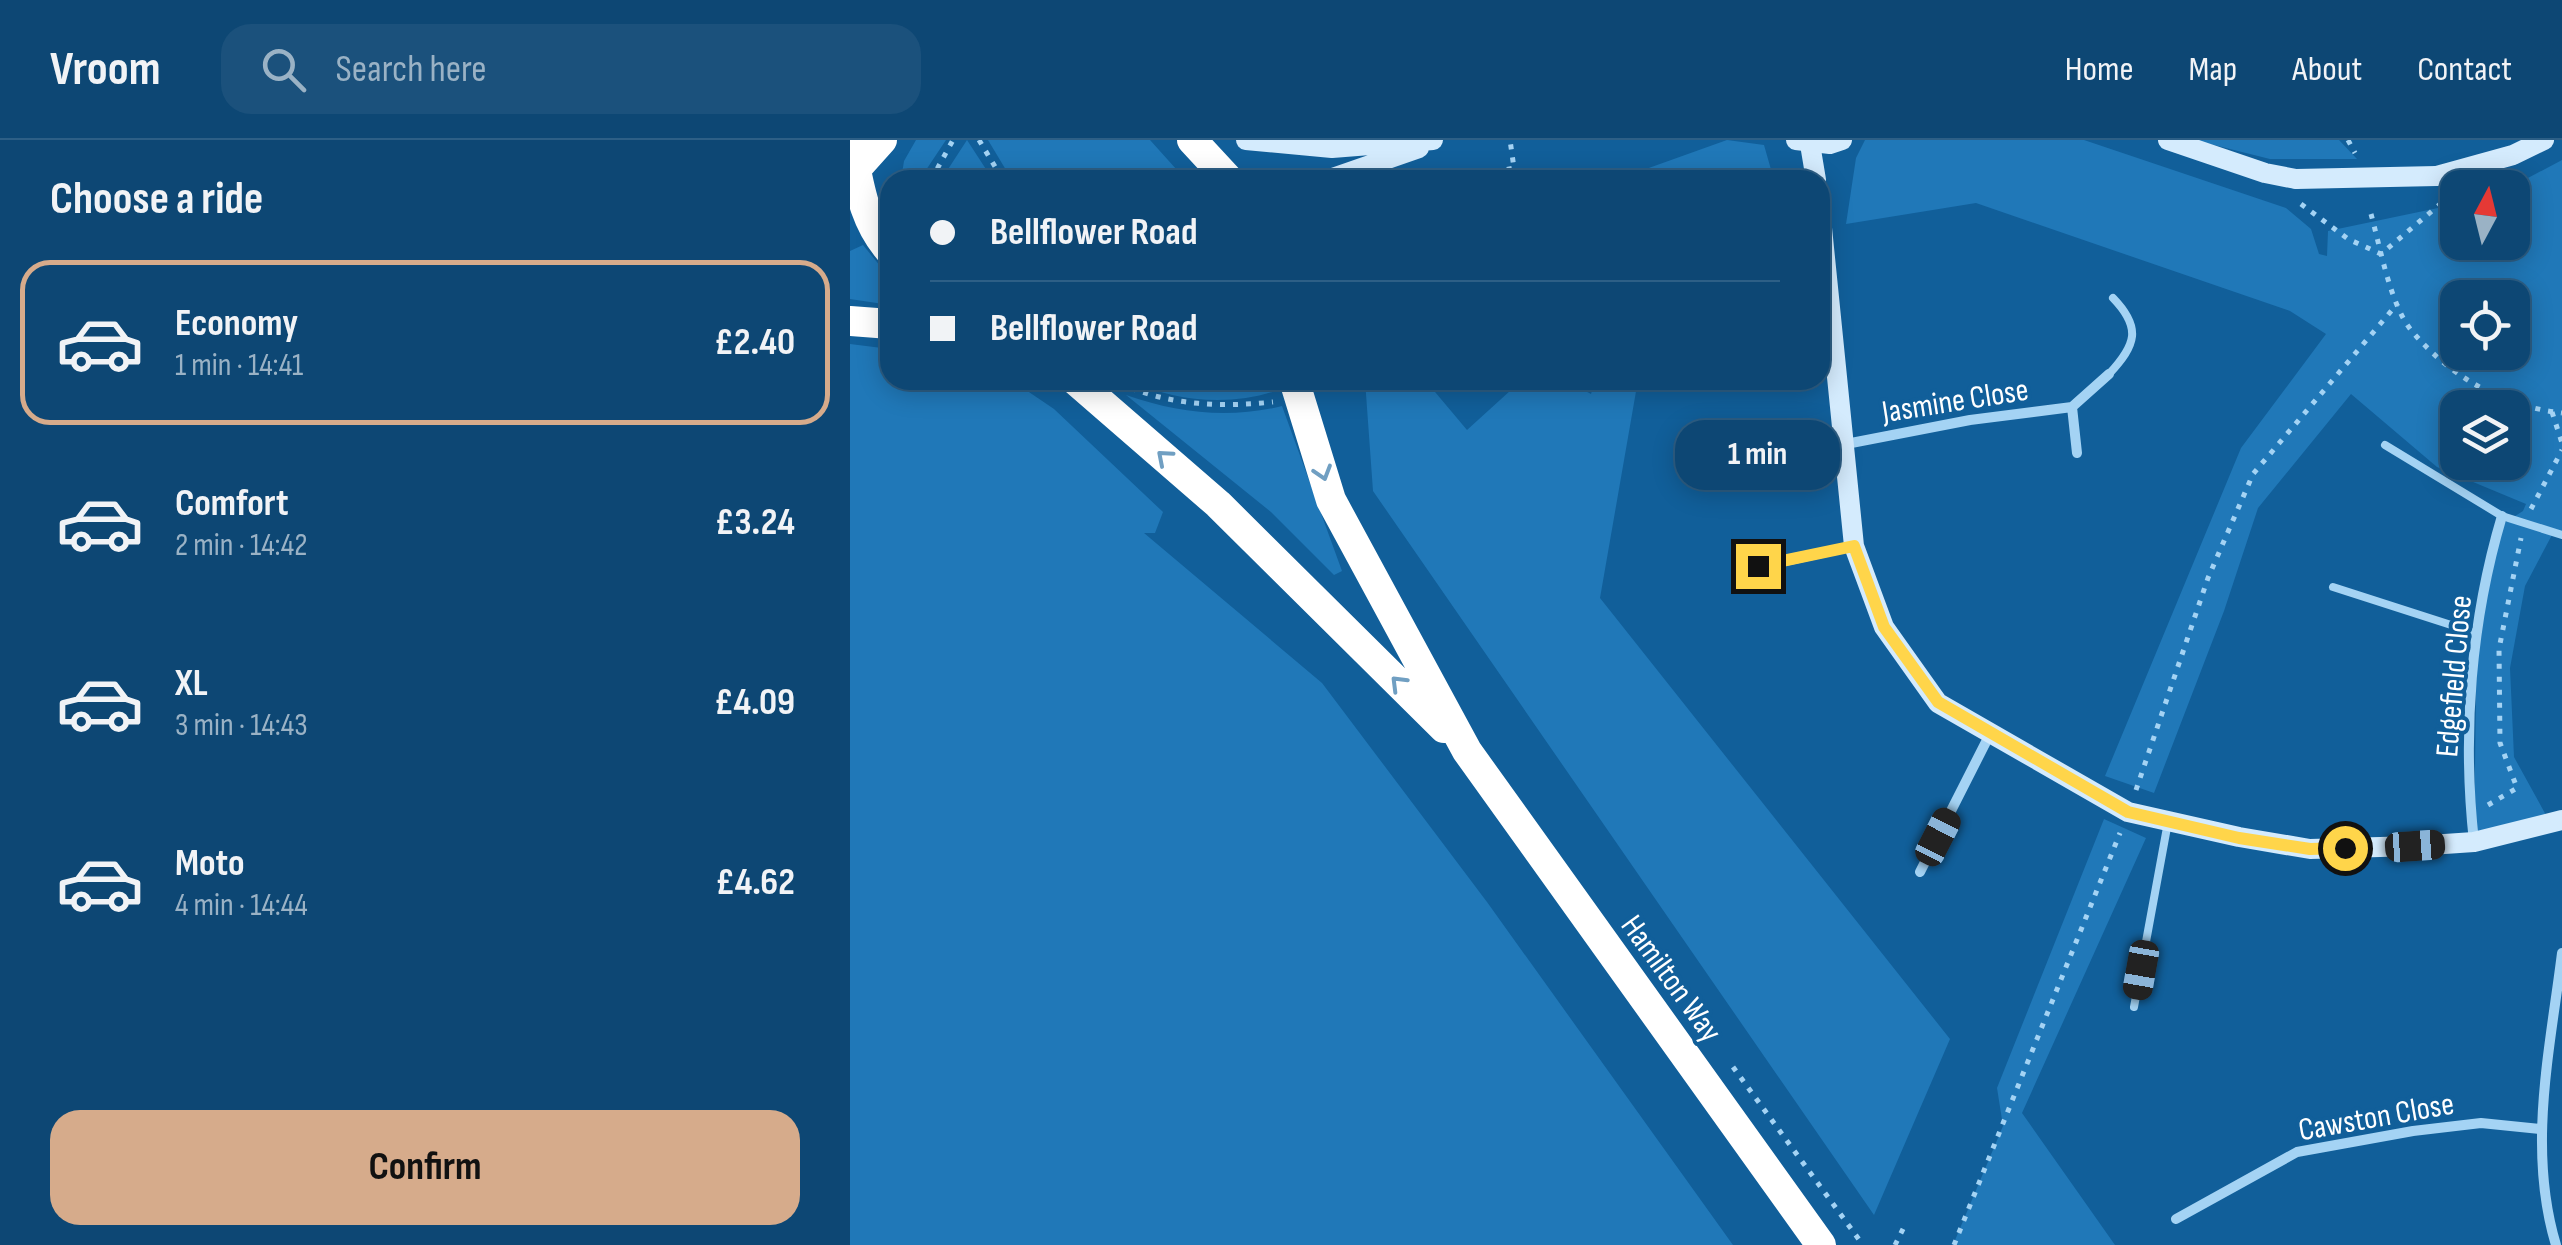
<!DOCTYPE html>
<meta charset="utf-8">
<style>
:root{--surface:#0d4774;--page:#1b517c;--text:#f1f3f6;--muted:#9ab2c5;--line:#2d5f86;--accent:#d6ab8b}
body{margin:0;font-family:"Sofia Sans Condensed",sans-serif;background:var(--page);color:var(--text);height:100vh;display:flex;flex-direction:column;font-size:38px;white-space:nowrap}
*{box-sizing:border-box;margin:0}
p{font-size:32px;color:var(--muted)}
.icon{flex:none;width:55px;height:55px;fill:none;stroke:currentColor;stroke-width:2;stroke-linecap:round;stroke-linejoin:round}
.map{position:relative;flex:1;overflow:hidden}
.details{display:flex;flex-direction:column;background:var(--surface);width:850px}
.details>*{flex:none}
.top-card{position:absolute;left:30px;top:30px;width:950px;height:220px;border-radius:30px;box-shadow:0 5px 25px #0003,0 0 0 2px var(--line);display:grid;align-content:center;height:220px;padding:0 50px;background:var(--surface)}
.needle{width:65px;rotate:7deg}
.tools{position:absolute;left:1590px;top:30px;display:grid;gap:20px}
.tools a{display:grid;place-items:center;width:90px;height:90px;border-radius:20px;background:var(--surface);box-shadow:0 5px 25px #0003,0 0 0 2px var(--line);font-size:50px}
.end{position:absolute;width:45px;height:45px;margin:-22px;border:12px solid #ffd54a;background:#111;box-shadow:0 0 0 5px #111}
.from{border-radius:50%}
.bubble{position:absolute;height:70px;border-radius:30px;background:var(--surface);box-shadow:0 5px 25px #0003,0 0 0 2px var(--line);font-size:32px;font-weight:700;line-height:70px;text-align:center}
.car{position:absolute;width:30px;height:60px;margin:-30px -15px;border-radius:12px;box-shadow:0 0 8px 2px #0007;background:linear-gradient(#222 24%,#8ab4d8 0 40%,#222 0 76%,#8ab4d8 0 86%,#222 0)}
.top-card b{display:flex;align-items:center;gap:35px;height:95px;font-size:38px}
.top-card b+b{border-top:2px solid var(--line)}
.top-card i{width:25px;height:25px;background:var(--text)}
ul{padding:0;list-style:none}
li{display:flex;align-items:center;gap:30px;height:165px;margin:0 20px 15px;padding:0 30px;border:5px solid transparent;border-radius:30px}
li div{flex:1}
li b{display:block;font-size:38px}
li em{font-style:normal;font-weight:700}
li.selected{border-color:var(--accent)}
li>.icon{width:90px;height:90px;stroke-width:1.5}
h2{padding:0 50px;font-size:45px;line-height:120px}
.primary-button{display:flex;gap:20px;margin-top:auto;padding:20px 50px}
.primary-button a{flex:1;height:115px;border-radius:30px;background:var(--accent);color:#111;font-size:40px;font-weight:700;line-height:115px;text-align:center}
header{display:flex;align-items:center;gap:60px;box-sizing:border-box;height:140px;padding:0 50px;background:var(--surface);border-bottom:2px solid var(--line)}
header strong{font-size:48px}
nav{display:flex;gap:55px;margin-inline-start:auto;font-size:35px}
.search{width:700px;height:90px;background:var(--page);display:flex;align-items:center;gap:25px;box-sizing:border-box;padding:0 35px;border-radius:30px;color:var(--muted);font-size:38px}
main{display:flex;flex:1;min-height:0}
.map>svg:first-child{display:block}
.green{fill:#2078b8;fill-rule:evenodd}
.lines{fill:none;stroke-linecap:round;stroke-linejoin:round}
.path{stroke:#a4d3f4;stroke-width:5;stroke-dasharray:5 8;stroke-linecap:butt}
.lane{stroke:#a4d3f4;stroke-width:8}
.street{stroke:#a4d3f4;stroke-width:10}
.secondary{stroke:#d4ebfd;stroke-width:20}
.highway{stroke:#fff;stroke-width:30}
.secondary-bridge{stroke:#d4ebfd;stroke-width:20}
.oneway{stroke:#709fc2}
.route{stroke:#ffd54a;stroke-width:12}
.labels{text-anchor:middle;stroke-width:8;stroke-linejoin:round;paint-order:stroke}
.street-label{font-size:32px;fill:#fff;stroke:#115f9a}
</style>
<header>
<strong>Vroom</strong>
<div class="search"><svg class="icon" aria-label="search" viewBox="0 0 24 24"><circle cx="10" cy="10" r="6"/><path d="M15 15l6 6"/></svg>Search here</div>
<nav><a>Home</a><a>Map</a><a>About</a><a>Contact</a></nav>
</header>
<main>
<section class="details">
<h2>Choose a ride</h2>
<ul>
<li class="selected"><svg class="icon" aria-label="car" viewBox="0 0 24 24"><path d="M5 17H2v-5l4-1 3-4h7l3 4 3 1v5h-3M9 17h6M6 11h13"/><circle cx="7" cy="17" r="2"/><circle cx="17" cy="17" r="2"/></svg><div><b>Economy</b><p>1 min · 14:41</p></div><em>£2.40</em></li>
<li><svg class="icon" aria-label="car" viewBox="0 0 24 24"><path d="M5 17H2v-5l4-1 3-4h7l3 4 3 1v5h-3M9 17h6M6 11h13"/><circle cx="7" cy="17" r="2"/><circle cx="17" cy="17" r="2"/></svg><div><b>Comfort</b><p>2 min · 14:42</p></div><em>£3.24</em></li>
<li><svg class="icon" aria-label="car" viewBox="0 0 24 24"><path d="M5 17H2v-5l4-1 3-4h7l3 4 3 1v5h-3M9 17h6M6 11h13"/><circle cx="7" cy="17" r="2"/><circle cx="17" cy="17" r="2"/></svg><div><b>XL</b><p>3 min · 14:43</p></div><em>£4.09</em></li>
<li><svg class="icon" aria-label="car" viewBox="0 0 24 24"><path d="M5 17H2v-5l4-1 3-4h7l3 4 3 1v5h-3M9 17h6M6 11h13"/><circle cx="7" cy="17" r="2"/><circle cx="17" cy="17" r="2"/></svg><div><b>Moto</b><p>4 min · 14:44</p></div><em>£4.62</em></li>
</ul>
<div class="primary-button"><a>Confirm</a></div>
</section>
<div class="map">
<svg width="1712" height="1105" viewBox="0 0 1712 1105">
<rect width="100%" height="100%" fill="#115f9a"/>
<path class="green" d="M66,0H96L70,39L51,40L54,21Z
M117,0L143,40H91Z
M138,0H300L336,40H162Z
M877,0L914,5L924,40H781L782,34Z
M1015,0H1234L1436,68L1461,89L1469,114L1477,116L1478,91L1607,64L1608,102H1662L1661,47L1712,20V394L1703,393L1675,446L1660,528L1664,617L1702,686L1624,702L1627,482L1648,387L1673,371L1676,364L1587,327L1501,254L1408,368L1374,471L1304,653L1255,636L1391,308L1476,194L1440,171L1126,63L996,84L1006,18ZM1608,158H1662V212H1608ZM1608,268H1662V322H1608Z
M1344,0H1489L1507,19H1420Z
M13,105L40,138V165L0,159V111Z
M0,204L40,209V240H161L204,269L313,372L305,393H294L472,543L637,762L883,1105H0Z
M283,240H425L428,250C386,266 322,263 283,240Z
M515,240H575L617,290L672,240H715L741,254L745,240H788L750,458L1100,899L1024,1075L523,351Z
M276,255C327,273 379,279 432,266L492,431L484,435L421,372Z
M1254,679L1296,698L1172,973L1265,1105H1103L1153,986L1147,948Z"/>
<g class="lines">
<path class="path" d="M129,0L153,40
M1498,0L1505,13
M81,40L103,0
M606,40L664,28L660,0
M1451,64L1498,99L1531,114L1595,60
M1521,74C1530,106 1540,164 1561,190C1600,237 1652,266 1712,273
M281,248C327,266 375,267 423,262
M1702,272L1712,303
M1681,369L1712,310
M1286,650L1358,438L1403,334L1548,163
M1638,665L1667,648L1650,603L1649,509L1671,398
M883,927L1013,1105
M1045,1105L1056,1083
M1104,1105L1270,693"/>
<path class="lane" d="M1259,234C1286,205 1292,188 1263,158
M1535,305L1652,376L1712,395
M1483,447L1626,493
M1284,867L1318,682"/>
<path class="street" d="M1222,267L1227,313
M996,304L1120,280L1222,267L1259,234
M908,427L1003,406
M1624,702C1612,593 1621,480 1652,376
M1070,732L1140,594
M1326,1079L1447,1012L1563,991L1631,983L1690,989
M1706,1105C1677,1009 1700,910 1712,813"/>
<path class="secondary" d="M396,0L482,8L583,0
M946,0L980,4L992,0
M1318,0L1415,33L1446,39
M960,4L966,40
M1587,36L1663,15L1694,0
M477,40L569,8
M970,68L1004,406L1034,487L1088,563L1278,672L1389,697L1460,709L1565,706L1624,702L1712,680"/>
<path class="highway" d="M0,0C9,41 11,78 40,111
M342,0L379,40
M6,29L32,0
M0,181L40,184
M225,240L368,364L594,588
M444,240L481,360L617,611L971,1105"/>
<path class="secondary-bridge" d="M1446,39L1587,36"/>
</g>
<defs><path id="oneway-chevron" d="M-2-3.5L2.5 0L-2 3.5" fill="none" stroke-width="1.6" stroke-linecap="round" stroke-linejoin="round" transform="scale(2.5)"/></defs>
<g class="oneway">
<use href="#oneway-chevron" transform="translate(314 317) rotate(-139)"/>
<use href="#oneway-chevron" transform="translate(473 333) rotate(73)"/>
<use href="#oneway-chevron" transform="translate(548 543) rotate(-135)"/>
</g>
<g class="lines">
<path class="route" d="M908,426L1004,406L1034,487L1088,562L1278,672L1389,698L1460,709L1495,708"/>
</g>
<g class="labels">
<g class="street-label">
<text transform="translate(1105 260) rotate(-9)" y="11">Jasmine Close</text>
<text transform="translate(1603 536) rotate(-85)" y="11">Edgefield Close</text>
<text transform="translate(822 838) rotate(54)" y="11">Hamilton Way</text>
<text transform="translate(1526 976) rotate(-10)" y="11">Cawston Close</text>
</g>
</g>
</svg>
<div class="tools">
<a><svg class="needle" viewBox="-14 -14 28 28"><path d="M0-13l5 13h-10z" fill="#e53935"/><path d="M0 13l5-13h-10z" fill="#9ab2c5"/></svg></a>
<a><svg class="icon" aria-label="locate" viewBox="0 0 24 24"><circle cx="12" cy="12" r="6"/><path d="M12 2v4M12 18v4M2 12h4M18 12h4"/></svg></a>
<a><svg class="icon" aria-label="layers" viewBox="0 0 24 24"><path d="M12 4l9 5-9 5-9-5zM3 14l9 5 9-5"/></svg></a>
</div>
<i class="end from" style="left:1495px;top:708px"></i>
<i class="end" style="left:908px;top:426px"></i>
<div class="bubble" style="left:825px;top:280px;width:165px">1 min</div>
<i class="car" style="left:1088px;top:697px;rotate:27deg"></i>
<i class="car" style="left:1565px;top:706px;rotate:86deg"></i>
<i class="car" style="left:1291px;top:830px;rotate:190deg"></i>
<div class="top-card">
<b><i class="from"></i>Bellflower Road</b>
<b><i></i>Bellflower Road</b>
</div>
</div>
</main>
